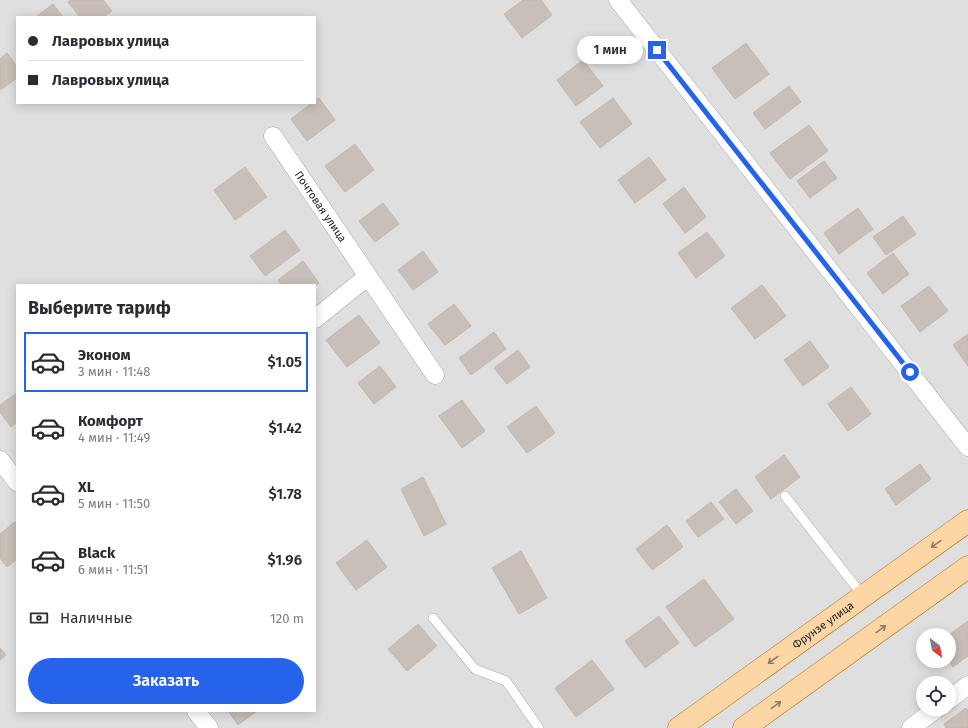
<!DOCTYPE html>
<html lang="ru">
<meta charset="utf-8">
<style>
:root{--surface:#fff;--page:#f7f7f7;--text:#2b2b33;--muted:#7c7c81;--line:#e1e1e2;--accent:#2563eb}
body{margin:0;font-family:"Fira Sans",sans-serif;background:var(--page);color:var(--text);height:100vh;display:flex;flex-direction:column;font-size:15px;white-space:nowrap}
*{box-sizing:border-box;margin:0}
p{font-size:13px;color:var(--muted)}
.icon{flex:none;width:22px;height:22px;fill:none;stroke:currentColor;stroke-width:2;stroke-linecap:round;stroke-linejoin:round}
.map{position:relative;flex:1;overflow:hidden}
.drawer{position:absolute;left:16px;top:284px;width:300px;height:428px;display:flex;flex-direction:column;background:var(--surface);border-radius:0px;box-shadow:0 2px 10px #0003}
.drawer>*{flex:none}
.guide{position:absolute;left:16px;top:16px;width:300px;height:88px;border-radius:0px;box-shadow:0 2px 10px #0003;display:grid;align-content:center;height:88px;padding:0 12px;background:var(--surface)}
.needle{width:26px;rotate:148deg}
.tools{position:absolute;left:916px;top:628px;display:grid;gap:8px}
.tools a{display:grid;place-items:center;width:40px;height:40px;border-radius:50%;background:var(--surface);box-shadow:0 2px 10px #0003;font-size:20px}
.end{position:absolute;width:18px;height:18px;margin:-9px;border:5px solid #2563eb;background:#fff;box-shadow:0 0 0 2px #fff}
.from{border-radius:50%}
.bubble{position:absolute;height:28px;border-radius:14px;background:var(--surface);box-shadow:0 2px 10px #0003;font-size:13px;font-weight:600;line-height:28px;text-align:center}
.guide b{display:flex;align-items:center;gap:14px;height:38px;font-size:15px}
.guide b+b{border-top:1px solid var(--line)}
.guide i{width:10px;height:10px;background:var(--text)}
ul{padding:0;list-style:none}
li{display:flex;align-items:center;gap:12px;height:60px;margin:0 8px 6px;padding:0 4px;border:2px solid transparent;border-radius:0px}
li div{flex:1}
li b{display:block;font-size:15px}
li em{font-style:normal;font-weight:600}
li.current{border-color:var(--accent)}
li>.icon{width:36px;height:36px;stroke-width:1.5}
h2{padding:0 12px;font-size:18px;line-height:48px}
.pay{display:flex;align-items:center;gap:10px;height:44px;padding:0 12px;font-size:15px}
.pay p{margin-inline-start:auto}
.action{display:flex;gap:8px;margin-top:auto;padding:8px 12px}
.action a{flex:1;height:46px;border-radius:24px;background:var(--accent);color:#fff;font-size:16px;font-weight:600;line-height:46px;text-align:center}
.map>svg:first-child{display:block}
.residential{fill:#e0dfdf;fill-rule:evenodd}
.building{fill:#c7bfb8;stroke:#c4b6ab}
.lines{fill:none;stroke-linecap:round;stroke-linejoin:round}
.service-casing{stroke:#a9a9a9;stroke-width:10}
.minor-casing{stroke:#a9a9a9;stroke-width:19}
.primary-casing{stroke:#a06b00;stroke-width:23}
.service{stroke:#fff;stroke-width:9}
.minor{stroke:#fff;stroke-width:18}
.primary{stroke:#fcd6a4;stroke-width:22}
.oneway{stroke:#8f7c63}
.route{stroke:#2563eb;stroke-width:5}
.labels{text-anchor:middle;stroke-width:3.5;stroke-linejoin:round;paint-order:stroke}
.street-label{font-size:11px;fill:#222;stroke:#fff}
</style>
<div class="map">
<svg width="968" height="728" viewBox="0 0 968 728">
<rect width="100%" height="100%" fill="#f2efe9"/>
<path class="residential" d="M0,0H968V728H0ZM17,17H315V103H17ZM17,285H315V711H17ZM923,635H949V661H923ZM923,683H949V709H923Z"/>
<path class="building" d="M71,0H103L112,11L104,17H80L68,2Z
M523,0H541L552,15L522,38L504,14Z
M53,4L63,17H37V16Z
M746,43L769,74L735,99L712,68Z
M7,53L17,67V78L0,90V59Z
M583,60L603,86L576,106L557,80Z
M789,86L801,102L765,129L753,113Z
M319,98L335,120L307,141L291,119L312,103H315V101Z
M613,98L632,124L600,148L580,122Z
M809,125L828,151L790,179L770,153Z
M355,144L374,170L345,192L325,166Z
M649,157L666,180L635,203L618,180Z
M824,161L837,178L810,198L797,181Z
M245,167L267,197L235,220L214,190Z
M684,187L706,217L685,233L663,204Z
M383,203L399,224L375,242L359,221Z
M858,208L873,229L839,254L824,233Z
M903,216L916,234L886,255L873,237Z
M285,230L300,250L265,276L250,256Z
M707,232L725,256L696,278L678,253Z
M423,251L438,272L413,290L398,270Z
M893,253L909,274L883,294L867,273Z
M303,261L319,283L315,286V285H281L278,280Z
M762,285L786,316L755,339L731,308Z
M929,286L948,311L920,332L901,306Z
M454,304L471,326L445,345L428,324Z
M359,315L380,343L347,367L326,340Z
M494,332L506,349L471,375L459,358Z
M968,334V366L953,345Z
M810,341L829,367L803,386L784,360Z
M518,350L530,367L507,384L494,368Z
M380,366L396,387L374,404L358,383Z
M851,387L871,414L848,431L828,404Z
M17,393V422L11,427L0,412V405Z
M462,400L485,431L462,448L439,416Z
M536,406L555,433L527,453L507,427Z
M784,455L800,477L771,499L755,477Z
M920,464L931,479L896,505L885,489Z
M423,477L446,524L424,536L401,489Z
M736,489L753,511L736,524L719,502Z
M711,502L724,519L698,537L686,521Z
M15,522L17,525V559L7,567L0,558V534Z
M667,525L683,547L652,570L636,549Z
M367,540L387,567L356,590L336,563Z
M521,551L547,598L519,614L492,568Z
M704,579L734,619L695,647L666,607Z
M659,616L679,643L645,668L625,641Z
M968,621V656L953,667L949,661V635Z
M418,624L437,646L407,671L388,649Z
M0,648L6,655L0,660Z
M592,660L614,689L576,717L555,688Z
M966,708L968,710V728H946L944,724Z
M228,711H257L238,725Z"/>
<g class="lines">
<g class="service-casing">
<path id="service" d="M785,496L863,596
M433,618L475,669L506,681L539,728"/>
</g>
<g class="minor-casing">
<g id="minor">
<path d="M618,0L968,447"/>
<path id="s1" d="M273,136L435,375"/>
<path d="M315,319L367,277"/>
<path d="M0,460L17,482"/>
<path d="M949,700L968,685"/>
<path d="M196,711L209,728"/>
<path d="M911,728L936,709"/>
</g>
</g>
<g class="primary-casing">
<g id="primary">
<path id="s2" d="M679,728L968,521"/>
<path d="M744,728L968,567"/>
</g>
</g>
<use href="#service" class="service"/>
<use href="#minor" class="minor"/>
<use href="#primary" class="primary"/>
</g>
<defs><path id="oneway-shaft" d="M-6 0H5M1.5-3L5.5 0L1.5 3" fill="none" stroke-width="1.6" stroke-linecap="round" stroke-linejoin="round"/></defs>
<g class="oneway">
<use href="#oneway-shaft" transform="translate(936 544) rotate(145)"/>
<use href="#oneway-shaft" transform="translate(881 629) rotate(-36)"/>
<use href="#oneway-shaft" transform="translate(773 660) rotate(144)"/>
<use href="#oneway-shaft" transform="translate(776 705) rotate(-36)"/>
</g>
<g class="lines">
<path class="route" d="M657,50L910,372"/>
</g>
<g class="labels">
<g class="street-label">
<text dy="4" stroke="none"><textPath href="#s1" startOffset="85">Почтовая улица</textPath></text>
<text dy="4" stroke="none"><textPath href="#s2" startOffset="177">Фрунзе улица</textPath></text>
</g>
</g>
</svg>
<div class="tools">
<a><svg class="needle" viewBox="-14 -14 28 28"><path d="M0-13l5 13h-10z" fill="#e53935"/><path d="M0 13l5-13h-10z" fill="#7c7c81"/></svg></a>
<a><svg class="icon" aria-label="locate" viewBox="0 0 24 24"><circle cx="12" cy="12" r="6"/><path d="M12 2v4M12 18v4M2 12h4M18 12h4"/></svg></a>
</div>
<i class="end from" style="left:910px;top:372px"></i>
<i class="end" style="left:657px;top:50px"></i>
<div class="bubble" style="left:577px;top:36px;width:66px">1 мин</div>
<div class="guide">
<b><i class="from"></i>Лавровых улица</b>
<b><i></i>Лавровых улица</b>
</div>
<section class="drawer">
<h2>Выберите тариф</h2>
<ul>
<li class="current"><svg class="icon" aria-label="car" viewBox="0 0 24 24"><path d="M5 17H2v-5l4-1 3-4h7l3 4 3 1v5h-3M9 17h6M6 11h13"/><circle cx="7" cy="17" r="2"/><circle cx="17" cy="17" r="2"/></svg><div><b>Эконом</b><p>3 мин · 11:48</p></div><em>$1.05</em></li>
<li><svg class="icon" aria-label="car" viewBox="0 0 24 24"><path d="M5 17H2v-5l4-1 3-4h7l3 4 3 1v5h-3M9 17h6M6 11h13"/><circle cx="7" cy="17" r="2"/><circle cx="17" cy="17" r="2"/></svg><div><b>Комфорт</b><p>4 мин · 11:49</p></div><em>$1.42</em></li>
<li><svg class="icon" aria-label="car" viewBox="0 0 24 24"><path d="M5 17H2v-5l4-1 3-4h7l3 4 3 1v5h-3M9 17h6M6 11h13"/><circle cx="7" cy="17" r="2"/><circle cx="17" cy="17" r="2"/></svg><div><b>XL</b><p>5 мин · 11:50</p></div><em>$1.78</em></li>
<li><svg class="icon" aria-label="car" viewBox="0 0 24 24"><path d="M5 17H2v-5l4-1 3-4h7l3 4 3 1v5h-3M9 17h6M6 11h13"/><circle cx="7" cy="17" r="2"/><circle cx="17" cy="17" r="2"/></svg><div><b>Black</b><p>6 мин · 11:51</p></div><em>$1.96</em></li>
</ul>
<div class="pay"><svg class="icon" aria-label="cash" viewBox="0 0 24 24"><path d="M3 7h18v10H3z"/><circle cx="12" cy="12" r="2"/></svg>Наличные<p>120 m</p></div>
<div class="action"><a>Заказать</a></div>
</section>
</div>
